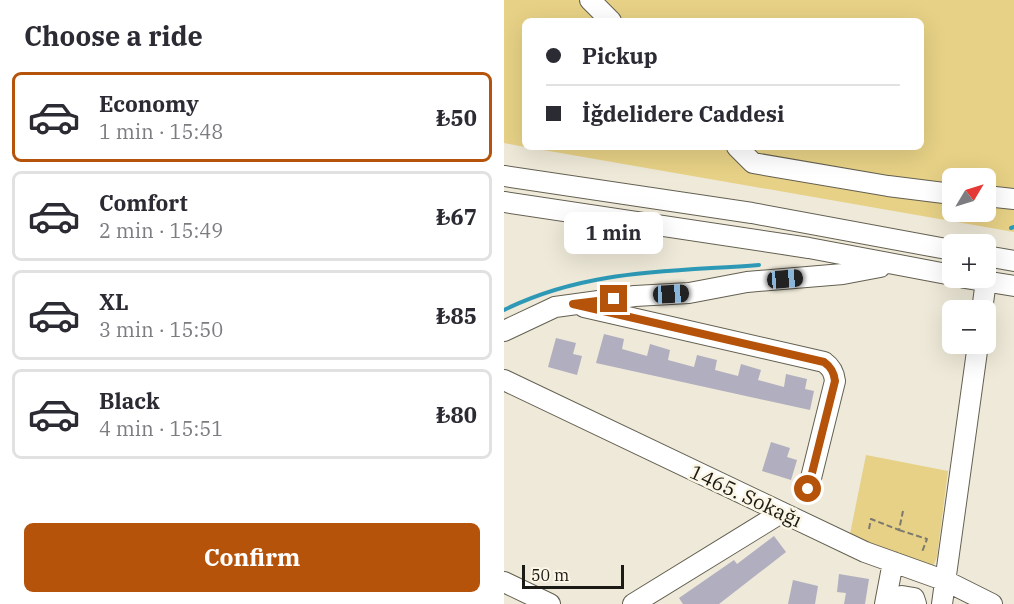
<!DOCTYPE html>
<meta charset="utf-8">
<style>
:root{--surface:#fff;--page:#f7f7f7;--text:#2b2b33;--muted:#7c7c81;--line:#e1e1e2;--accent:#b45309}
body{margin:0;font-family:"IBM Plex Serif",serif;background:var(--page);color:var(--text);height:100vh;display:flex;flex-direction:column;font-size:22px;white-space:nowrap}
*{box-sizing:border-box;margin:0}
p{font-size:20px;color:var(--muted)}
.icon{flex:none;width:33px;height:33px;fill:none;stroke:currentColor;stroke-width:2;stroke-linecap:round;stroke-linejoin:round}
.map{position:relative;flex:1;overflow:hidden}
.drawer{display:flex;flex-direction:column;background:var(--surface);width:504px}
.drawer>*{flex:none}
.hud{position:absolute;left:18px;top:18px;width:402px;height:132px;border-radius:9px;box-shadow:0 6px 24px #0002;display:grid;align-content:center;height:132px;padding:0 24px;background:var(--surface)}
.needle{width:39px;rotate:52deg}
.buttons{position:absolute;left:438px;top:168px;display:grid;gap:12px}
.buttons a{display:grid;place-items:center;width:54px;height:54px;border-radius:9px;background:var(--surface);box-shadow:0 6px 24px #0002;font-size:30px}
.scale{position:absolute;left:18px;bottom:15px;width:102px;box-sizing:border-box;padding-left:6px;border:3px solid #1c1a14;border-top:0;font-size:16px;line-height:21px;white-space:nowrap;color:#1c1a14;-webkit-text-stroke:4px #fbf6e5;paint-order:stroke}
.end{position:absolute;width:27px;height:27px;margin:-14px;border:8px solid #b45309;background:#fff;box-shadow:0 0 0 3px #fff}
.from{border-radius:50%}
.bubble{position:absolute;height:42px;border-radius:9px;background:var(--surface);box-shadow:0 6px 24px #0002;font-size:20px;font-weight:700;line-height:42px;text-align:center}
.car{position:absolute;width:18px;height:36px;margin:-18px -9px;border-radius:8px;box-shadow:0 0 4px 2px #0007;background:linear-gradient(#222 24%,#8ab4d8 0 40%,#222 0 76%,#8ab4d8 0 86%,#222 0)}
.hud b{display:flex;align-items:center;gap:21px;height:57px;font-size:22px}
.hud b+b{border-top:2px solid var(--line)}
.hud i{width:15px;height:15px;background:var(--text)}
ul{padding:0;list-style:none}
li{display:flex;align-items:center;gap:18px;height:90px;margin:0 12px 9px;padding:0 12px;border:3px solid var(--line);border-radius:9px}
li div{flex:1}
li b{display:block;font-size:22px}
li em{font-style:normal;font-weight:700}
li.on{border-color:var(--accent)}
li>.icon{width:54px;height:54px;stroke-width:1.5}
h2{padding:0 24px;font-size:27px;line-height:72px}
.cta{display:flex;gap:12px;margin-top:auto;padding:12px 24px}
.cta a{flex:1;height:69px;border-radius:9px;background:var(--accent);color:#fff;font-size:24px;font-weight:700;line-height:69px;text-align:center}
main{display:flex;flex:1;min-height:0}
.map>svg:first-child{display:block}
.green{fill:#e7d186;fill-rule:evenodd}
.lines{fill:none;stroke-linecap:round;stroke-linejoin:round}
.stream{stroke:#2d99b6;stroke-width:4}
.building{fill:#b1aebf}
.minor-casing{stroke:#646051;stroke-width:22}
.path{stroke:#7c796e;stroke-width:2;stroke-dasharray:6 3;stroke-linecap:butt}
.minor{stroke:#fff;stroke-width:20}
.route{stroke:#b45309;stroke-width:8}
.labels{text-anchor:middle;stroke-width:5;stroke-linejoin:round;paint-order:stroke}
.street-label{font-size:20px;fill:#1c1a14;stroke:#fbf6e5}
</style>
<main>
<section class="drawer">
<h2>Choose a ride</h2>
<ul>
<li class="on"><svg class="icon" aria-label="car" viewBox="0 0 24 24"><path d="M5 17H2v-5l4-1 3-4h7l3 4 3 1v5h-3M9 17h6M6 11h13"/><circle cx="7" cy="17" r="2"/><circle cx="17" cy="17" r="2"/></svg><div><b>Economy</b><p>1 min · 15:48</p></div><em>₺50</em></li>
<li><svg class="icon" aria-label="car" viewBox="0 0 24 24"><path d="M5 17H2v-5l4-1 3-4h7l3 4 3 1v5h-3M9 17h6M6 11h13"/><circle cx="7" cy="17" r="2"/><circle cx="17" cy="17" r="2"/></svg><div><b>Comfort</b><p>2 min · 15:49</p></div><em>₺67</em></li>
<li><svg class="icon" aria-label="car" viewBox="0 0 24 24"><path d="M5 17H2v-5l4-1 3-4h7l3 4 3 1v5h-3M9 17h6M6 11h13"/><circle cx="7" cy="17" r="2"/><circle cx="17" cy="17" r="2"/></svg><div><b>XL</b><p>3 min · 15:50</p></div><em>₺85</em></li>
<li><svg class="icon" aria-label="car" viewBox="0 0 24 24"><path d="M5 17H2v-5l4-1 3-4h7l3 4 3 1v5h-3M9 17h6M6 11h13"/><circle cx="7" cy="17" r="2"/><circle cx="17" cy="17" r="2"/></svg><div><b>Black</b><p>4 min · 15:51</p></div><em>₺80</em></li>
</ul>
<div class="cta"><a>Confirm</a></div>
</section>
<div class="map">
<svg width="510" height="604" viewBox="0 0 510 604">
<rect width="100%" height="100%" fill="#eee9d8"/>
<path class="green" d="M0,0H510V232L22,147H417V21H21V147L0,143ZM448,178H482V212H448Z
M362,455L444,471L433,557L429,567L345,539Z"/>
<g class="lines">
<path class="stream" d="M507,228L510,227
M0,310C83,269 165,272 255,265"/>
</g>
<path class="building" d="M100,334L120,339L118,349L143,356L146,344L166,350L164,360L190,367L193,355L213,360L211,370L234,376L237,364L257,370L254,380L280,387L282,374L303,379L301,389L310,391L306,410L92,363Z
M52,338L72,343L69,354L78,356L73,375L44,367Z
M267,442L286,448L283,457L293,460L287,480L258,471Z
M270,536L282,552L215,604H179L175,598L230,560L233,564Z
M335,574L365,579L361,604H340L342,593L333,592Z
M289,580L314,586L311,604H284Z"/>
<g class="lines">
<g class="minor-casing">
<path id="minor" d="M86,0L107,21
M233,147L249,163L384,186L448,194
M0,176L248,213L448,250
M482,196L510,199
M0,202L305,248L448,275
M482,256L510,261
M461,278L510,286
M80,307L320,362C327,367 330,372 331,381L304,490
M478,310L482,281
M0,331L51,307L131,296L185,293L243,282L339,274L376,267
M0,380L361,552L442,581L488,604
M0,582L46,604
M129,604L277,513
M381,604L389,562
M387,604L389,600L398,596L410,598L412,604
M438,604L474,344"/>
</g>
<path class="path" d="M365,529L367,519L395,530L399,511
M395,530L423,539L418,552"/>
<use href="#minor" class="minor"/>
</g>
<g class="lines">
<path class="route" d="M110,299L69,304L320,362C327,367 330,372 331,381L304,489"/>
</g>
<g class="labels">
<g class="street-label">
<text transform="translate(242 496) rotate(25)" y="7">1465. Sokağı</text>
</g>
</g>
</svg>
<div class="buttons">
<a><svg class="needle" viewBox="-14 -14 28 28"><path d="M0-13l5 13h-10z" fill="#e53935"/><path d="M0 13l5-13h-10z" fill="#7c7c81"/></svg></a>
<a>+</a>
<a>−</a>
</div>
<div class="scale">50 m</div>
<i class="end from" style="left:304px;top:489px"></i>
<i class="end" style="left:110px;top:299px"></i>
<div class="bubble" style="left:60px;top:212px;width:99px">1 min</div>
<i class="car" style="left:281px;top:279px;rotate:85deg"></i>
<i class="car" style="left:167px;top:294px;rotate:87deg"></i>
<div class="hud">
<b><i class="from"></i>Pickup</b>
<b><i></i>İğdelidere Caddesi</b>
</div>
</div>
</main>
